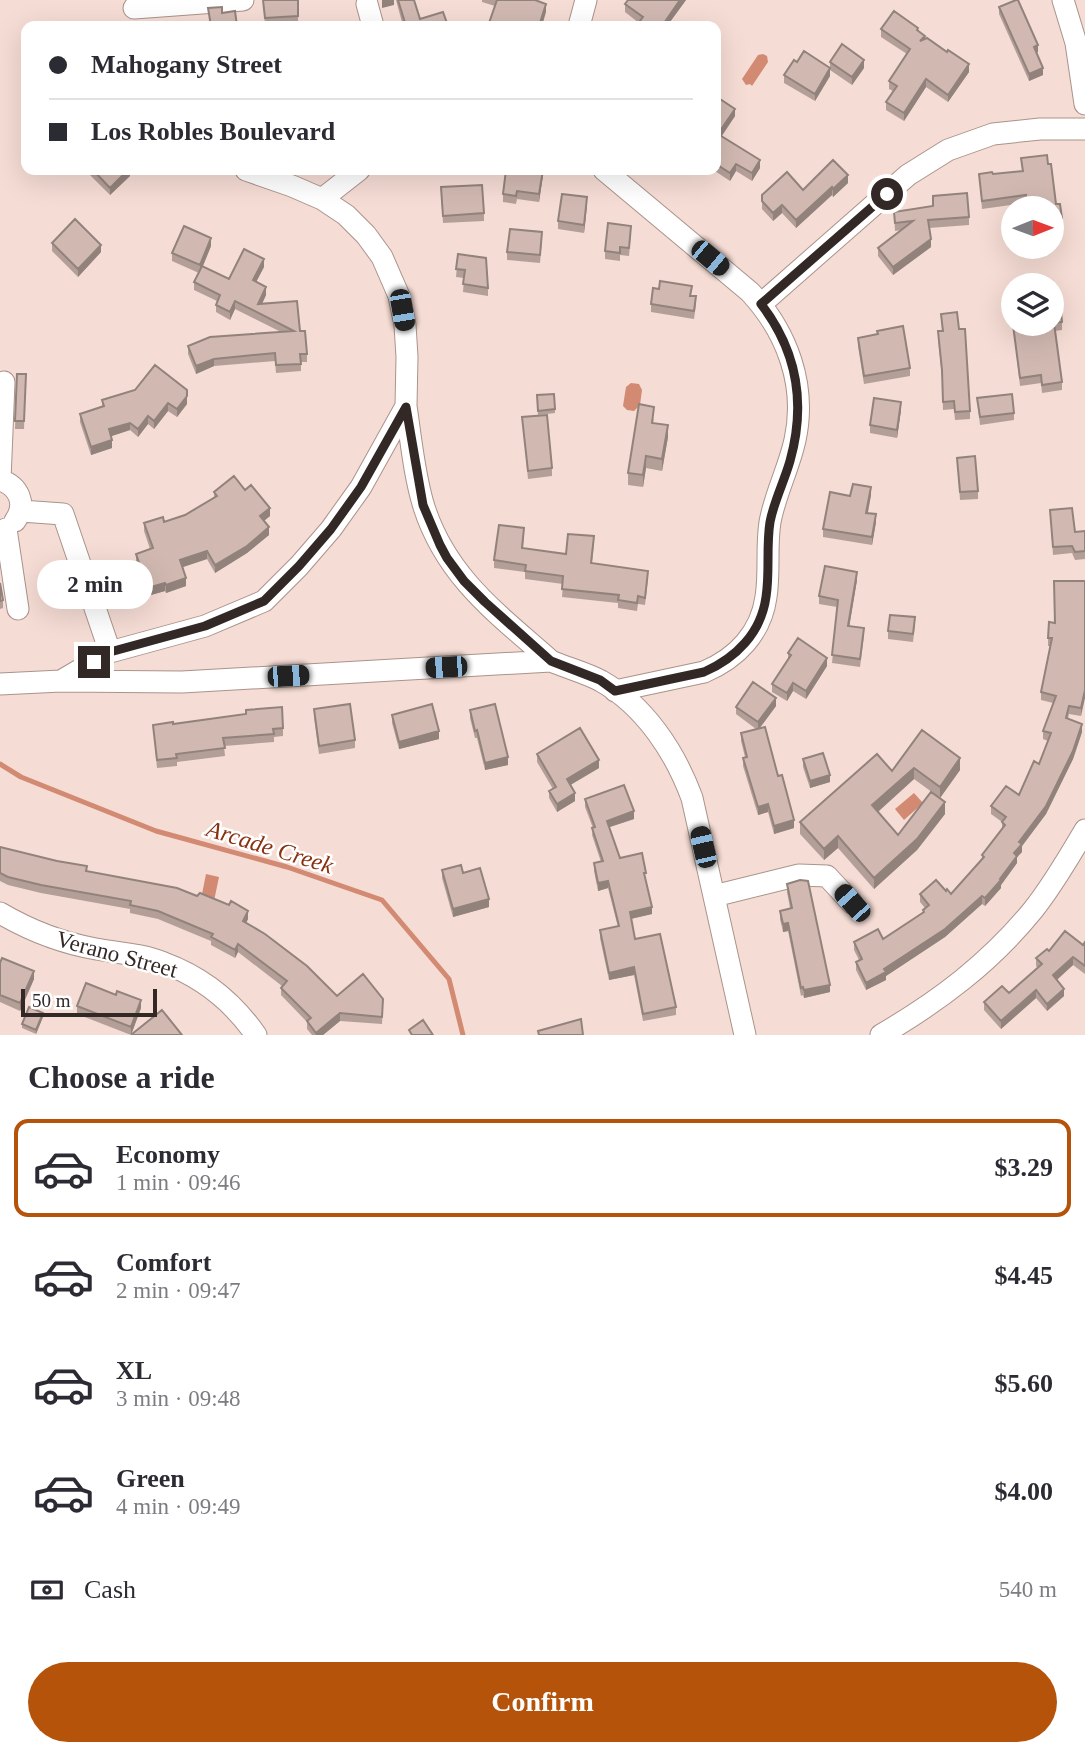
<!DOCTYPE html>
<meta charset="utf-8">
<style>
:root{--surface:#fff;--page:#f2f2f3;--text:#2b2b33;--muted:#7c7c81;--line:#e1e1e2;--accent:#b45309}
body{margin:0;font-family:Georgia,serif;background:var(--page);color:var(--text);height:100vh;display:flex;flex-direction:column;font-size:26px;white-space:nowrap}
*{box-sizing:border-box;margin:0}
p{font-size:23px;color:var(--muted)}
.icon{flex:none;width:38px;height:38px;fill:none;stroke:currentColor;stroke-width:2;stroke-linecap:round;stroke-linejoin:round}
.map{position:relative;height:1035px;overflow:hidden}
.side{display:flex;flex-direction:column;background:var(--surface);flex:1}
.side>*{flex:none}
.top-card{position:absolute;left:21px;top:21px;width:700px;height:154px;border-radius:14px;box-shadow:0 7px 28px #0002;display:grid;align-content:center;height:154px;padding:0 28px;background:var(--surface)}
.needle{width:46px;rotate:89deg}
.fabs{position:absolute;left:1001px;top:196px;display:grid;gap:14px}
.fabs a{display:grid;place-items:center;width:63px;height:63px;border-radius:50%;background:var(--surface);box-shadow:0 7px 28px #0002;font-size:35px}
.scale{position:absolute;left:21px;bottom:18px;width:136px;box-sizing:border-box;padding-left:7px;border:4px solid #322926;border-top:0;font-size:19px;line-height:24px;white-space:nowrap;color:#322926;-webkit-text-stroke:5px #fff;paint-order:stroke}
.end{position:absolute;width:32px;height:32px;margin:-16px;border:9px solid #322926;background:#fff;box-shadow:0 0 0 4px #fff}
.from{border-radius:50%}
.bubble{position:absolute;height:49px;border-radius:24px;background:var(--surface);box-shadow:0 7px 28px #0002;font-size:23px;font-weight:600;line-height:49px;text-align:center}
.car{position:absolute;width:21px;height:42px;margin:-21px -10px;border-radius:9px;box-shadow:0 0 5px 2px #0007;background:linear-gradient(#222 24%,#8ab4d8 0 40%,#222 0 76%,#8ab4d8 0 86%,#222 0)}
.top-card b{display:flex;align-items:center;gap:24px;height:66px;font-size:26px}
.top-card b+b{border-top:2px solid var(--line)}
.top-card i{width:18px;height:18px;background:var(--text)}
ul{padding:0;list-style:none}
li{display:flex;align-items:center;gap:21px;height:98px;margin:0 14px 10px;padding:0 14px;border:4px solid transparent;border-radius:14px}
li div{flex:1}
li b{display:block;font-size:26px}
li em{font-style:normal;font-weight:600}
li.selected{border-color:var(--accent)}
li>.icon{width:63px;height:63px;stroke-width:1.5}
h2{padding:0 28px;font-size:32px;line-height:84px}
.pay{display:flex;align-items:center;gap:18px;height:77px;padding:0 28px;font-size:26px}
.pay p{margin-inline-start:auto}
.primary-button{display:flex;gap:14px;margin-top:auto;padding:14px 28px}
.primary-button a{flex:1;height:80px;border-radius:42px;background:var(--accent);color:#fff;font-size:28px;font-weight:600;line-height:80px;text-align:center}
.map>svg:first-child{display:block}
.water{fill:#d28a72}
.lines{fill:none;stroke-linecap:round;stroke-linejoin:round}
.stream{stroke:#d28a72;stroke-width:5}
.minor-casing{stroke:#aa938b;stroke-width:23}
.minor{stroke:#fff;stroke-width:21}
.wall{fill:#b49f98}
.shaded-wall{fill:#92827c}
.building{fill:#d1b9b1;stroke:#92827c;stroke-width:2}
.route{stroke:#322926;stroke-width:9}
.labels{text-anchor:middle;stroke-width:5;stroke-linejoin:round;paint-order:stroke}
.street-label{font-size:23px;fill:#322926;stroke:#fff}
.water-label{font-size:24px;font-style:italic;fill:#893211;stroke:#fff}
</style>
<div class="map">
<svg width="1085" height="1035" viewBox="0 0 1085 1035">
<rect width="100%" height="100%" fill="#f5dcd4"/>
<path class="water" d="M763,54L767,56L768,62L752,86L750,84L746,85L742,79L758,55Z
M631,383L639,384L642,390L640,405L634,411L627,410L623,406L626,387Z
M914,793L923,803L904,820L895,809Z
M206,874L219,877L214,901L201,899Z"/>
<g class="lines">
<path class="stream" d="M0,764L21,777L156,831L287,867L382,900L449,979L463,1035"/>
<g class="minor-casing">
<path id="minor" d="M1063,0L1076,43L1085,104
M367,4L373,26
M134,8L243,0
M579,26L586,0
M604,170L750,292C787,332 807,385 795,440C789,468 775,494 770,522C766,547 770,572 766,597C761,633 737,658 704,672L615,691
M322,199L359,170
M761,304L908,175L948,150L993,134L1040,129H1085
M406,406C411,439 414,475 424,507C447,578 498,614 551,661
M0,480L4,382
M0,480C19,486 27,504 15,521
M21,511L63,514L110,652
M6,529L18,609
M61,681L110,652L205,626L264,601L299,566L331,529L361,487L406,406L407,357L405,325L399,296L382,257L366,235L346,215L322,199L292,186L246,170
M0,684L61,681L182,682L551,661C567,668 586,673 601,681C645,706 675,752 692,798L745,1035
M714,896L799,875L827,876L852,903
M0,913C29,930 62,943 96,949C119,953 142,954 164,963C202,977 233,1002 256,1035
M881,1035C939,1001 990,963 1033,910C1053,885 1069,857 1085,830"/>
</g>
<use href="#minor" class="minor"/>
</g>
<path class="wall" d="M263,0L298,16V24L265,26Z
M396,0H414L420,19L448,26H403Z
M482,0H535L546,12L495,6L482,2Z
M686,0L667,26H636L639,23L625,12V4Z
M999,7L1038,52L1036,53L1043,75L1029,81L999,14Z
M881,29L918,32L925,39L969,72L948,102L926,87L904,121L886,110V102L893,91L889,89V81L907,54L881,37Z
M26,38V56L23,47V39Z
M797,62L830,68V62L864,68L852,85L830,70V76L815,101L784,83V75Z
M26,67V87L22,77V69Z
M716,106L735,116L722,136L760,168L752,181L736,171L730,181L715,171Z
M1021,158L1048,164L1056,204L1062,218V226H1058L1059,243L1052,244V208H1026V203L982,209L979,174H993L1022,171Z
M85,170H130V176L110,195Z
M543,175L539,202L517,199L516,204L503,202V194Z
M848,183L833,197L832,195L796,228L782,213L773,221L762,209V195Z
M441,195L484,213V221L443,223Z
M587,205L584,233L558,229V221Z
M894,212L969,217V225L929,228L931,247L893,275L878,256V248L902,230L895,231Z
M631,233L629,256L620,255V261L605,259V251Z
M542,240L540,263L507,260V252Z
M52,243L101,252L78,277L52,251Z
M211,246L203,266L229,279L264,267L256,282L266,295L262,304L300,331L307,354V362H301V371L276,373L275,361L214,366L196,374L188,354V346L281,332L235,309L230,320L216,312V305L217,301L194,290V282L199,273L172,261V253Z
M1031,247H1050V250L1031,252Z
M458,254L488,288V296L463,292L464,278L456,277Z
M692,296L696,304L694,319L651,312V304Z
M941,314L970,411V419L955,420L954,409L943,410L942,378L938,339V331H942Z
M1062,322V330L1055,331L1062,382V390L1042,393L1041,383L1020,386L1013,325L1014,324H1052Z
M877,331L910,368V376L864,384L858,346V338L877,335Z
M17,374H26L24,429H15Z
M554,394L555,413L538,415L537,395Z
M977,398L1014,413V420L980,425Z
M102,400L187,404L177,417L168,411L154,429L148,424L138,437L130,430L111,436L112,448L91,455L80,422V414L102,406Z
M901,410L897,438L870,433V425Z
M522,417L552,468V476L528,479Z
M654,418L653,423L668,437L662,471L646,468L643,487L628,485V473Z
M957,458L978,491V499L960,500Z
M245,490L270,516L264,521L269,535L247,553L215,573L207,559L183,567L186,586L166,593L165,591L151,595L146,581L143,582L136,562V554L150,549L144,531V523L164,522L185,515L214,497V492Z
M871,495L868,513L876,522L872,545L823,537V529L850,496Z
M1050,510L1075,532L1085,531V559L1075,560L1072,553L1053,555Z
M524,536L523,548L566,554L594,544L592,563L648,579L645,605L638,604L637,611L618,608V603L562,597L563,584L525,579V572L494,568V560Z
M857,580L849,627L864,636L860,667L832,663L837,607L819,604V596Z
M1085,581L1081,716L1069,714L1068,719L1082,732L1073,759L1046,814L1022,846V852L1017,857V863L1001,885V888L985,906L982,904L945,937L886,976V980L866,990L856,970V962L859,960L854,950V942L883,939L923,913V910L925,908L920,902V894L946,891L951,894L982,860V855L1002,829V822L991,814V806L1019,795L1039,764L1048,741L1043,739V731L1053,703L1041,700V692L1050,646H1048V638L1055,623Z
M0,583L3,600V608L0,609Z
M915,625L913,642L888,639V631Z
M788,653L827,666L806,699L793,691L787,701L772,692V684L788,660Z
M776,706L760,728L778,776L794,828L774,834L768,812L758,815L743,766V758L745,757L741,741V733L756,729L736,714V707Z
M314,709L355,740V748L319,754L314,717Z
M470,710L508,765L485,770L477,738H475L470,718Z
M392,715L439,739L399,749L392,723Z
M173,724L283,728V736L274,737V742L224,746L225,756L177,762V766L157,768L153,725Z
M922,730L960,770L940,798L914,779L878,812L898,835L945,814L917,850L874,889L838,848L824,860L800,834V822L892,771Z
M537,754L599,768L570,785L575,801L557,812L549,798V791L553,789L537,762Z
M803,759L830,782L810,788L803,767Z
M585,799L634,819L609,827L620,858L646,880L652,914L631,919L635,939L676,1007V1015L643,1021L634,975L609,980L600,938V930L618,927L608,888L598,891L594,871V863L601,862L592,835L593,828L585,807Z
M0,847L248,919L246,923L337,996L383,1007L382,1024L340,1021L323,1035H312L307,1029V1022L281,995V988L282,986L238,952L235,958L211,945V941L158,919L130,913V909L41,893L8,885L0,881Z
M442,870L463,873L489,907L453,917L442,878Z
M787,884L830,992L804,998L803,995L801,996L788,931L783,932L780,919V911L790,908L787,892Z
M1085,942V974L1073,965L1057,980L1064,996L1047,1011L1036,998L1001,1029L984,1010V1002L1009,993L1038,968L1036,966V958L1083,945Z
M0,963L34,979L20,1011L0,1002Z
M77,1006L141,1008L131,1035L77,1014Z
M43,1017L36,1034L22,1028V1024Z"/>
<path class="shaded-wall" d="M382,0H394V5L382,8Z
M680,0H686L667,26H661Z
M546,4V12L542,26H539Z
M1038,45V52L1034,54V47Z
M864,60V68L852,85V77Z
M969,64V72L948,102V95Z
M830,68V76L815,101V94Z
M1043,68V75L1029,81V74Z
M926,79V87L904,121V113Z
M735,109V116L718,141V134Z
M760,160V168L752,181V173Z
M736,164V171L730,181V173Z
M128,170H130V176L110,195V188Z
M543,170V175L539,202V194Z
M848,175V183L833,197V189Z
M832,187V195L796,228V220Z
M587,197V205L584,233V225Z
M782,205V213L773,221V213Z
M211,238V246L200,273V265Z
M931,239V247L893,275V267Z
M101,245V252L78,277V269Z
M264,259V267L253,288V280Z
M266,287V295L258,312V304Z
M235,301V309L230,320V312Z
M214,359V366L196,374V366Z
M187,396V404L177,417V409Z
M901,402V410L897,438V430Z
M168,403V411L154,429V421Z
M148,416V424L138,437V429Z
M130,423V430L109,437V429Z
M668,425V437L662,471V459Z
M112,440V448L91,455V447Z
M646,456V468L643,487V475Z
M871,487V495L866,521V513Z
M270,508V516L260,524V516Z
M876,514V522L872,545V537Z
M269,527V535L247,553L215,573V565Z
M207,551V559L180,568V560Z
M857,572V580L848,634V626Z
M146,573V581L143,582V574Z
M186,578V586L166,593V585Z
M165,583V591L151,595V587Z
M827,658V666L806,699V691Z
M793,683V691L787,701V693Z
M1085,690V698L1081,716V708Z
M776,698V706L758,730V722Z
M1082,724V732L1073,759L1046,814L1022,846V852L1017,857V863L1001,885V888L985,906V898L1000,879L1014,853L1019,842Z
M439,731V739L399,749V742Z
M508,757V765L485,770V763Z
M960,758V770L940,798V787Z
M599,760V768L567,787V779Z
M914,768V779L872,817V805Z
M830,775V782L810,788V781Z
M575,793V801L557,812V804Z
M945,802V814L917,850L874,889V878Z
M768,804V812L758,815V807Z
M634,811V819L607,828V821Z
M794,820V828L774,834V826Z
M838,836V848L824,860V849Z
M608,881V888L598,891V883Z
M982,896V904L945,937L886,976V980L866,990V983Z
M489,899V907L453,917V909Z
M652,907V914L630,919V912Z
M248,911V919L243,929V921Z
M788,923V931L783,932V924Z
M238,944V952L235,958V950Z
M1073,957V965L1053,983V975Z
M634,967V975L609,980V973Z
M34,971V979L20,1011V1003Z
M830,985V992L804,998V990Z
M1064,989V996L1047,1011V1004Z
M1036,990V998L1001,1029V1021Z
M141,1000V1008L131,1035V1027Z
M43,1013V1017L36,1034V1030Z
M340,1013V1021L323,1035H316V1033Z"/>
<path class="building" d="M263,0H298V16L265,18Z
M398,0H414L420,19L443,12L448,26H406Z
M497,0H535L546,4L539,26H488Z
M628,0H680L662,26H636L643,17L625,4Z
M1016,0H1018L1038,45L1034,47L1043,68L1029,74L999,7Z
M222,7V13L235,11L237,26H211L208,8Z
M894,11L918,28L917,30L925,36L920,41L927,38L947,52L948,50L969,64L948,95L926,79L904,113L886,102L897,86L889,81L910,49L881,29Z
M264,23L265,26H240Z
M26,38V48L23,39Z
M842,44L864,60L852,77L830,62Z
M804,51L830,68L815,94L784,75L794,60L797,62Z
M26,67V79L22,69Z
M720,99L735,109L718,134L760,160L752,173L736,164L730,173L716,164L717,161L716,160V106Z
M1047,155L1048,164H1051L1056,204H1060L1062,218L1057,219L1059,235L1052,236V208H1027L1026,195L982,201L979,174L992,172L993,174L1023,171L1021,158Z
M833,160L848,175L833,189L832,187L796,220L782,205L773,213L762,201V195L787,172L803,190Z
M93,170H128L110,188Z
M506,170H543L539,194L517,191L516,196L503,194Z
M482,185L484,213L443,216L441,187Z
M967,193L969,217L928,220L931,239L893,267L878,248L913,221L895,223L894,212L933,206V196Z
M562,194L587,197L584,225L558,221Z
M75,219L101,245L78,269L52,243Z
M608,223L631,226L629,248L620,247V253L605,251Z
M184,226L211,238L200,265L172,253Z
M510,229L542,232L540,255L507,252Z
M244,249L264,259L253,280L266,287L258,304L297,301L300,331H305L307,354H300L301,364L276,365L275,353L214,359L196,366L188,346L210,337L294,331L235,301L230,312L216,305L220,295L194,282L202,266L229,279Z
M458,254L486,258L488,288L463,284L465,270L456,269Z
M660,281L692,286L690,296H696L694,311L651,304L653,288L659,289Z
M1060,300L1062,322L1054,323L1062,382L1042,385L1041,375L1020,378L1013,325H1015V324H1052V301Z
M957,312L959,329H965L970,411L955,412L954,401L943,402L942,370L938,331H943L941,314Z
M903,326L910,368L864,376L858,338L878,334L877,331Z
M155,365L187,390V396L177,409L168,403L154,421L148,416L138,429L130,423L109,429L112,440L91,447L80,414L104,406L102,400L135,390Z
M17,374H26L24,421H15Z
M554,394L555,409L538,411L537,395Z
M1012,394L1014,413L980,417L977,398Z
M874,398L901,402L897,430L870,425Z
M639,404L654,407L652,423L668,425L662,459L646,456L643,475L628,473Z
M547,415L552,468L528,471L522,417Z
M975,456L978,491L960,492L957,458Z
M234,476L245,490L251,485L270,508L260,516L269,527L247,546L215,565L207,551L180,560L186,578L166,585L165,583L151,587L146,573L143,574L136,554L153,548L144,523L163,517L164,522L185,515L217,496L214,492Z
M853,484L871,487L866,513L876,514L872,537L823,529L830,492L850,496Z
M1072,508L1075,532L1085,531V551L1075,552L1072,546L1053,547L1050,510Z
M499,525L524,528L522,548L566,554L568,534L594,536L591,563L648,571L645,598L638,596L637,603L618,600L619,595L562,589L563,576L525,571L526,565L494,560Z
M825,566L857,572L848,626L864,628L860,659L832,655L838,600L819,596Z
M1054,581H1085V690L1081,708L1069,706L1066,718L1082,724L1073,751L1046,806L1019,842L1022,844L1014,853L1017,856L1000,879L1001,880L985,898L982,896L945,929L884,969L886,972L866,983L856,962L862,959L854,942L878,929L883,939L924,912L923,910L929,905L920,894L936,880L946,891L947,889L951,894L984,857L982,855L1005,825L1002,822L1006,817L991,806L1006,786L1019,795L1034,761L1039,764L1051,733L1043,731L1056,696L1041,692L1052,638H1048L1049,622L1055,623Z
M0,583L3,600L0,601Z
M890,615L915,617L913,634L888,631Z
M798,638L827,658L806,691L793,683L787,693L772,684L791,655L788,653Z
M753,682L776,698L758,722L736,707Z
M350,704L355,740L319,746L314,709Z
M432,704L439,731L399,742L392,715Z
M495,704L508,757L485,763L477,730L475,731L470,710Z
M282,707L283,728L273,729L274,734L223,738L225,748L176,754L177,758L157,760L153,725L173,722V724L246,714V710Z
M765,727L778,776L782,775L794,820L774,826L768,804L758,807L743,758L747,757L741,733Z
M580,728L599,760L567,779L575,793L557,804L549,791L556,787L537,754Z
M922,730L960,758L940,787L914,768L872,805L898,835L931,792L945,802L917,839L874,878L838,836L824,849L800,822L877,754L892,771Z
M823,753L830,775L810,781L803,759Z
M624,785L634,811L607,821L620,858L642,853L646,873H644L652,907L630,912L635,939L660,934L676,1007L643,1014L634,967L609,973L600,930L619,926L608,881L598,883L594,863L603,861L592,828L595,827L585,799Z
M0,847L57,861L87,866L86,871L177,888L197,896L200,893L229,905L231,901L248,911L243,921L265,934L307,966L337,996L363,974L383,999L382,1017L340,1013L316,1033L307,1021L311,1018L281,988L287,981L238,944L235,950L211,937L213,934L158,911L130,905L131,901L41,885L8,877L0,873Z
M461,865L463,873L480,868L489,899L453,909L442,870Z
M800,880L808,881L830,985L804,990L803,987L801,988L788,923L783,924L780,911L792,908L787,884Z
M1065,931L1083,945L1085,942V966L1073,957L1053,975L1064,989L1047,1004L1036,990L1001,1021L984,1002L1002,986L1009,993L1042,964L1036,958L1047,949L1049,951Z
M2,958L34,971L20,1003L0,995V963Z
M86,983L116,995L117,991L141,1000L131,1027L77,1006Z
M29,1007L43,1013L36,1030L22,1024Z
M162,1010L182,1035H133L132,1034Z
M581,1019L583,1035H539L538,1031Z
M423,1020L433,1035H412L409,1030Z"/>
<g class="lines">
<path class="route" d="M94,662L110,652L205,626L264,601L299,566L331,529L361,487L406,407L423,505L440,545L447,558L464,581L485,602L551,661L600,680L615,691L704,672C736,658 761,633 766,597C770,572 766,547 770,522C774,501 784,482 790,461C806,404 798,352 761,304L887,194"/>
</g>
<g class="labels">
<g class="street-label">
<text transform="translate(117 954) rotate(15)" y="8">Verano Street</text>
</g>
<g class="water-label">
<text transform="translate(270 847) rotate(17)" y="8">Arcade Creek</text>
</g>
</g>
</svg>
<div class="fabs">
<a><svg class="needle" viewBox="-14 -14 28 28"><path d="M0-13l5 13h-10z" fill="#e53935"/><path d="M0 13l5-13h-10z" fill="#7c7c81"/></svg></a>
<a><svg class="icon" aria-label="layers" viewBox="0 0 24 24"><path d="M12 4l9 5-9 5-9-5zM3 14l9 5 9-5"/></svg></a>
</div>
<div class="scale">50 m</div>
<i class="end from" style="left:887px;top:194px"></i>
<i class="end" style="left:94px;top:662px"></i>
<div class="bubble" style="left:37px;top:560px;width:116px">2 min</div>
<i class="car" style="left:710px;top:258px;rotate:130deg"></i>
<i class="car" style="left:402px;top:310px;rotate:170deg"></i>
<i class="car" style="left:446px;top:667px;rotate:267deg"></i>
<i class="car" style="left:288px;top:676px;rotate:87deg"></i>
<i class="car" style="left:703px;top:847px;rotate:347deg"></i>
<i class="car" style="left:852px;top:903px;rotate:318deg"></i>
<div class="top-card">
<b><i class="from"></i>Mahogany Street</b>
<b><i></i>Los Robles Boulevard</b>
</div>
</div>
<section class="side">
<h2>Choose a ride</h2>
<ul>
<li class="selected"><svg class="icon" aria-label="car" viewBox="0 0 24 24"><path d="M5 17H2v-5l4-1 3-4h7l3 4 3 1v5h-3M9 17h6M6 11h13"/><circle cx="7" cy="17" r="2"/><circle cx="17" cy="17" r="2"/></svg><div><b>Economy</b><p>1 min · 09:46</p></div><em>$3.29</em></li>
<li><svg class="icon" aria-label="car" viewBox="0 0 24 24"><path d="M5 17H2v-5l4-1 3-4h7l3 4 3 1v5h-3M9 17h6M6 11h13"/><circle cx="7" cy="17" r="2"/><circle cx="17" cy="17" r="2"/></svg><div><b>Comfort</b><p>2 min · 09:47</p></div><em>$4.45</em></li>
<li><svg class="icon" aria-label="car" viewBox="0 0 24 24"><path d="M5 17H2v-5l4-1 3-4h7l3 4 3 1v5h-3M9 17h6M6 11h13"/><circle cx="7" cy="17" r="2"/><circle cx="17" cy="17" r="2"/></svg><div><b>XL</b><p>3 min · 09:48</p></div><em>$5.60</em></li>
<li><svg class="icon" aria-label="car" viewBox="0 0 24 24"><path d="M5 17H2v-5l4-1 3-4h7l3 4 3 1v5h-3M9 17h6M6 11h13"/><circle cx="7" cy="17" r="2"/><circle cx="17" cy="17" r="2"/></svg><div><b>Green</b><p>4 min · 09:49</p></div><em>$4.00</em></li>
</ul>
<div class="pay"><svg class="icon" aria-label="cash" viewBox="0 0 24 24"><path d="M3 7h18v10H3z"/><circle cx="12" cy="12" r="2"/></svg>Cash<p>540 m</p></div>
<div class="primary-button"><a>Confirm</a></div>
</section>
